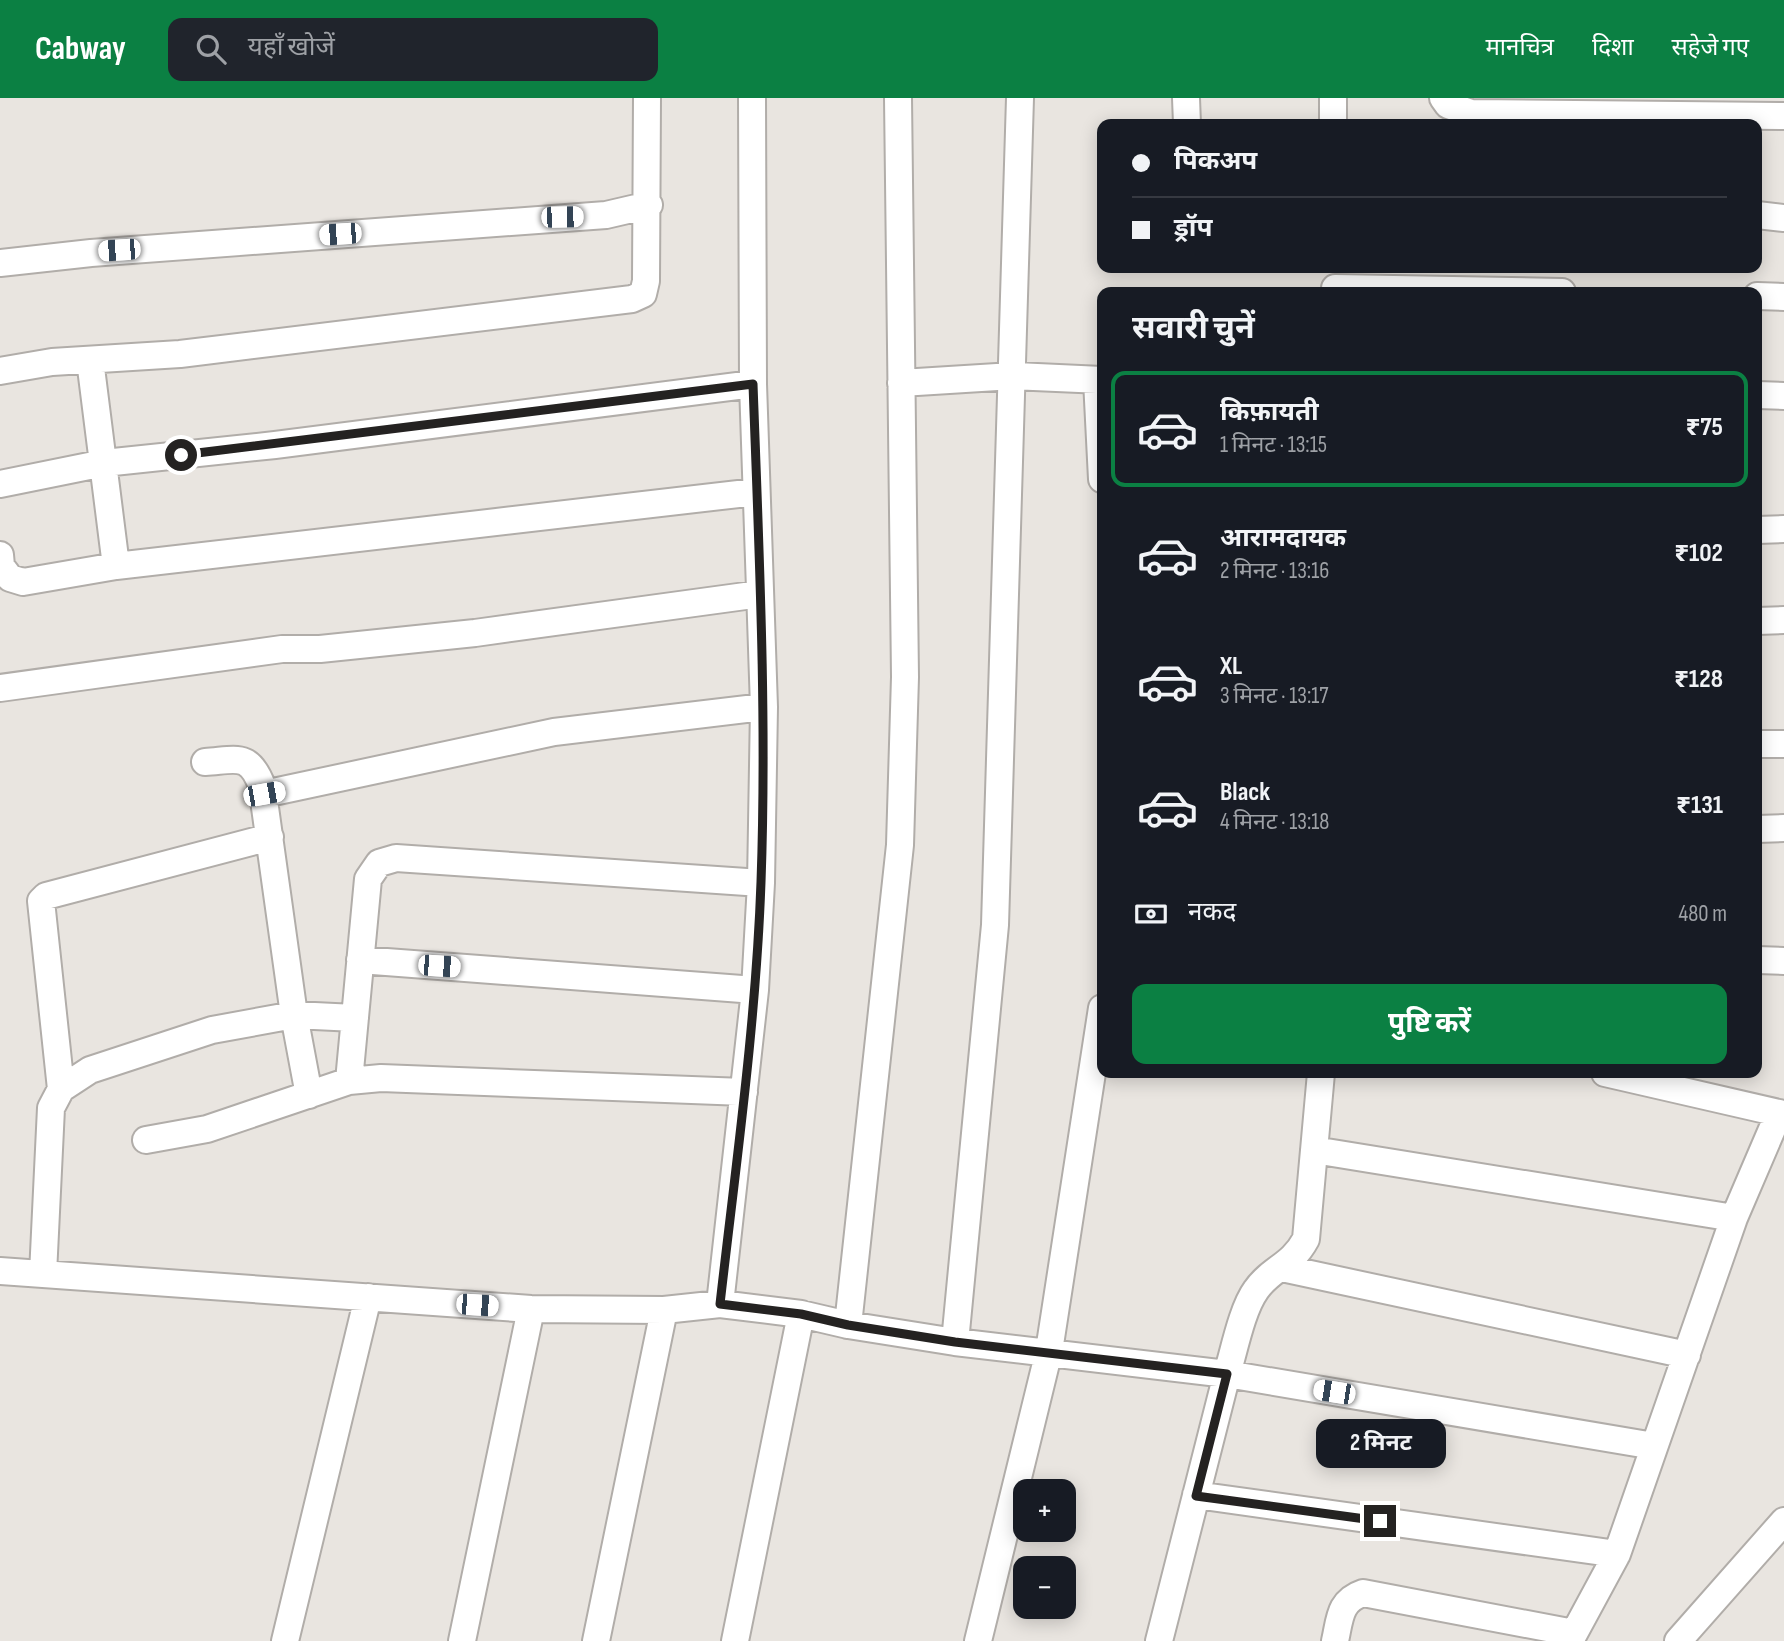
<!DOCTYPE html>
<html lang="hi">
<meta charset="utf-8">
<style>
:root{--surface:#171b24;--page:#20242c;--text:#f1f3f6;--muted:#9ea1a6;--line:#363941;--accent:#0b8043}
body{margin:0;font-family:"Sofia Sans Condensed","Noto Sans Devanagari",sans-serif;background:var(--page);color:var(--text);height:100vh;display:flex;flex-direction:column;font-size:26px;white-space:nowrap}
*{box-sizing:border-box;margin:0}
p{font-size:23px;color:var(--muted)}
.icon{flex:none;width:38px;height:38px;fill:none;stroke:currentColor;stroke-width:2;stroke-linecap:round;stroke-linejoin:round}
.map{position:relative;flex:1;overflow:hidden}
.drawer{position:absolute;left:1097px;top:189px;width:665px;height:791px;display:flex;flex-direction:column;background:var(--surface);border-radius:14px;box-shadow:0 4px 18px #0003}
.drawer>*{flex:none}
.top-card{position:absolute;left:1097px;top:21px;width:665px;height:154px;border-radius:14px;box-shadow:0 4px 18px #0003;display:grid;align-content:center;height:154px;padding:0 35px;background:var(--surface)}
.controls{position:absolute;left:1013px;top:1381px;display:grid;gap:14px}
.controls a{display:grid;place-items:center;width:63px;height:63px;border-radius:14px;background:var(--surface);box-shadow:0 4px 18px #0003;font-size:35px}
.end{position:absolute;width:32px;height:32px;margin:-16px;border:9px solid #242221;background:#fff;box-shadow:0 0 0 4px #fff}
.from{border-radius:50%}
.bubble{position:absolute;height:49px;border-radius:14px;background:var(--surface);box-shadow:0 4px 18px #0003;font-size:23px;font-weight:700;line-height:49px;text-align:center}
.car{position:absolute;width:21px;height:42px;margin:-21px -10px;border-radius:9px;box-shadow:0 0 5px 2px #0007;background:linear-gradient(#fff 24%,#345 0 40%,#fff 0 76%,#345 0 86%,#fff 0)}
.top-card b{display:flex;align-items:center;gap:24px;height:66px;font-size:26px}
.top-card b+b{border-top:2px solid var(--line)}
.top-card i{width:18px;height:18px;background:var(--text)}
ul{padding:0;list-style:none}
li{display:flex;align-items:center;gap:21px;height:116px;margin:0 14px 10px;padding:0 21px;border:4px solid transparent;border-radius:14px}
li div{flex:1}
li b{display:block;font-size:26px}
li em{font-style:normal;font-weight:700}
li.active{border-color:var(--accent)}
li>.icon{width:63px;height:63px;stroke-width:1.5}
h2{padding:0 35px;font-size:32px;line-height:84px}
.pay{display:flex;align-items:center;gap:18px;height:77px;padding:0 35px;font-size:26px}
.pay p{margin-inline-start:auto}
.button{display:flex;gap:14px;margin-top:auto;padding:14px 35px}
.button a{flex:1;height:80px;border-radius:14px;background:var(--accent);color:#fff;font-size:28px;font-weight:700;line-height:80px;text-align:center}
header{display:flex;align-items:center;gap:42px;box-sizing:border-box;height:98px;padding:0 35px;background:var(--accent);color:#fff}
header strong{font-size:33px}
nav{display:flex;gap:38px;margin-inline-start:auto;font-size:24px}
.search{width:490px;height:63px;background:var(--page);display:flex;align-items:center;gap:18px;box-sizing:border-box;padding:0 24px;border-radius:14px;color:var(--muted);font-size:26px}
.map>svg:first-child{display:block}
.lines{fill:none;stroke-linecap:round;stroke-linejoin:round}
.minor-casing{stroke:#b1ada9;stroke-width:30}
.minor{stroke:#fff;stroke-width:26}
.route{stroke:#242221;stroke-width:9}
</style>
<header>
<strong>Cabway</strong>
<div class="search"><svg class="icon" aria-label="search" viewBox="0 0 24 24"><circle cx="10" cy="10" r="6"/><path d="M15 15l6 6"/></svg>यहाँ खोजें</div>
<nav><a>मानचित्र</a><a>दिशा</a><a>सहेजे गए</a></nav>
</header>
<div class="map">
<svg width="1784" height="1543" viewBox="0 0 1784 1543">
<rect width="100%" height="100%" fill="#e9e5e0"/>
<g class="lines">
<g class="minor-casing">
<path id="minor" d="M752,0L753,286L764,609L761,785L755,892L720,1206L801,1216L848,1227L955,1244L1227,1276C1234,1253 1242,1211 1256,1192C1271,1170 1291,1169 1306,1141L1321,975
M1186,0L1187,26
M1333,0V26
M1443,0L1448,7L1471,15L1784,18
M1757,117L1784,120
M0,165L91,155L606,117L649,107
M1335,190L1562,194
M1757,198L1784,199
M90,262L116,468
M0,273L52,264L180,256L632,201L643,196L646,183L647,0
M1097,282L1102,381
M901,285L1013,278L1102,282
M1757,297L1784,298
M0,386L104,365L275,347L753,286
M1757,432L1784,431
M0,457L1,468L10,480L23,484L116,468L756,394
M1757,523L1784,522
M0,590L282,551H320L475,535L760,496
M1757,646H1784
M205,664C237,662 249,654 262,688L294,917L309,997
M264,696L554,634L764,609
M1757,731L1784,730
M360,862L755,892
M1757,862L1784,863
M1605,975L1779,1015
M349,983L368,781L379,765L396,760L761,785
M61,991L41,803L46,798L270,739
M146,1042L207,1031L349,983L381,980L744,994
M1314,1052L1734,1120
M1282,1170L1687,1257
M0,1173L531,1211L664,1212L720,1206
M43,1176L51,1010L61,991L90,972L212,932L294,917L355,920
M848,1227L900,747L905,579L898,0
M955,1244L995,827L1020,0
M1196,1397L1617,1456
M285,1543L368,1199
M462,1543L531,1211
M596,1543L664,1212
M735,1543L801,1216
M978,1543L1049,1253L1102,910
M1159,1543L1227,1276L1654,1348
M1335,1543C1340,1521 1339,1503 1363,1495L1574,1535
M1570,1543L1617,1456L1734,1120L1779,1015L1784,1016
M1678,1543L1784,1423"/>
</g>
<use href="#minor" class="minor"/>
</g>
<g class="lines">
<path class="route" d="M181,357L753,286C759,452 767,618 761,784C756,925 736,1066 720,1206L801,1216L848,1227L955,1244L1227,1276L1196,1398L1380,1423"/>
</g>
</svg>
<div class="controls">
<a>+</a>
<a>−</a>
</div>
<i class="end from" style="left:181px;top:357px"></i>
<i class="end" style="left:1380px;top:1423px"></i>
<div class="bubble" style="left:1316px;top:1321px;width:130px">2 मिनट</div>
<i class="car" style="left:562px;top:119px;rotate:89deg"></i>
<i class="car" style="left:340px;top:136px;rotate:266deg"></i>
<i class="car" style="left:119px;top:152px;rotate:266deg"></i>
<i class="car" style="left:264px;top:696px;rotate:80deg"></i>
<i class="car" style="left:439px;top:868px;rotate:94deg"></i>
<i class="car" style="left:477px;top:1207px;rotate:94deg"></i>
<i class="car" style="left:1334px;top:1294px;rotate:279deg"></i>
<div class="top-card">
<b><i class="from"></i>पिकअप</b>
<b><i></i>ड्रॉप</b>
</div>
<section class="drawer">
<h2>सवारी चुनें</h2>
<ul>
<li class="active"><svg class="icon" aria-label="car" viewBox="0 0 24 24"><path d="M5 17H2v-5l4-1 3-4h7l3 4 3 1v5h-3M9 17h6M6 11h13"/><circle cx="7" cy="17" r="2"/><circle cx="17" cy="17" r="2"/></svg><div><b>किफ़ायती</b><p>1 मिनट · 13:15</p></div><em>₹75</em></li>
<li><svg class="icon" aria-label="car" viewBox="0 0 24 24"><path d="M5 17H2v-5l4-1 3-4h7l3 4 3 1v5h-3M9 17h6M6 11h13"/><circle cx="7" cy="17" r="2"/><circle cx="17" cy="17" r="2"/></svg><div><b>आरामदायक</b><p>2 मिनट · 13:16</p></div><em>₹102</em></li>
<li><svg class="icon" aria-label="car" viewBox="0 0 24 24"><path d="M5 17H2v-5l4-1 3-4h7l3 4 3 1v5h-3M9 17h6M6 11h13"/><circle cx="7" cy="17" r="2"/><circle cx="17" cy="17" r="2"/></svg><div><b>XL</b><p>3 मिनट · 13:17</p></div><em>₹128</em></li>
<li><svg class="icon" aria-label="car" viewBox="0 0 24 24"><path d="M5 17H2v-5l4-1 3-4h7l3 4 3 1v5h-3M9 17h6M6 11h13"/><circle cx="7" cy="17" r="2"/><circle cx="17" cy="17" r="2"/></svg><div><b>Black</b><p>4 मिनट · 13:18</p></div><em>₹131</em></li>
</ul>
<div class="pay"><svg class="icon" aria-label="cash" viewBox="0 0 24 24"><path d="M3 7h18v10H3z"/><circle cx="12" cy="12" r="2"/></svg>नकद<p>480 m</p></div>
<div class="button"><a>पुष्टि करें</a></div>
</section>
</div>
